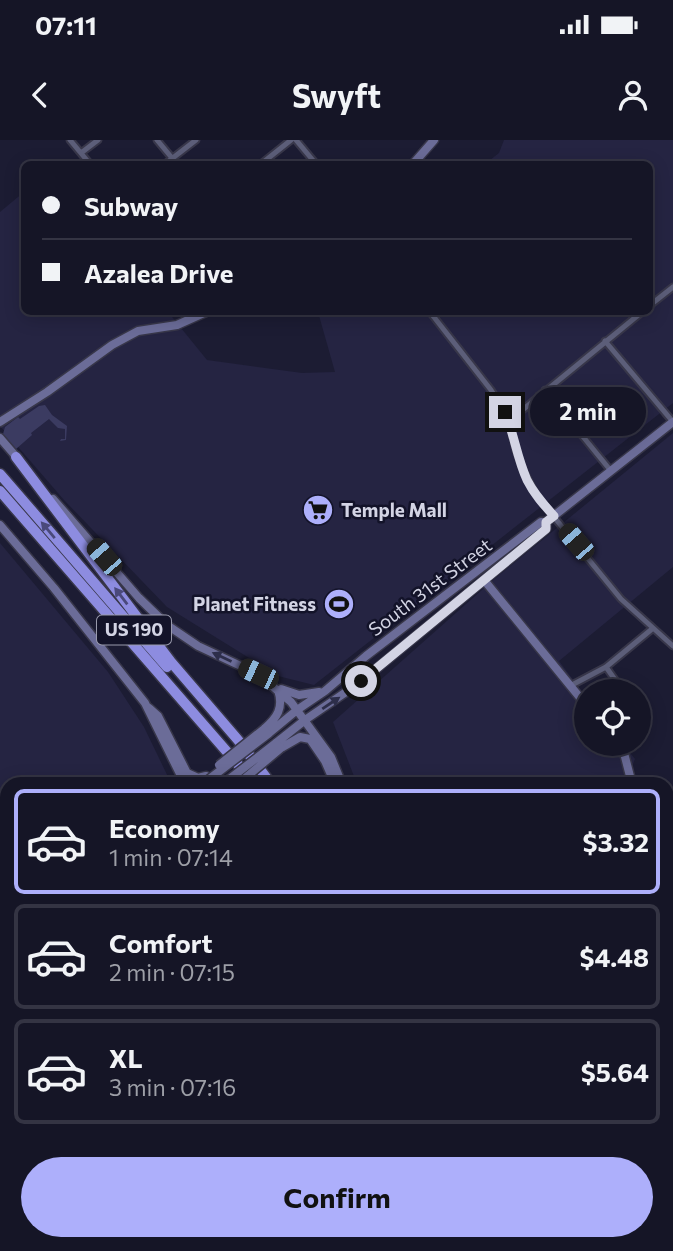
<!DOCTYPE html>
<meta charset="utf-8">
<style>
:root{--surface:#151526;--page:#222232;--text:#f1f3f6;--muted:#9d9fa7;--line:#343443;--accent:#adaffb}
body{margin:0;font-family:Commissioner,sans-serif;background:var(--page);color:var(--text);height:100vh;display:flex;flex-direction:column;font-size:26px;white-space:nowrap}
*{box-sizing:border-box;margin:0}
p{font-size:23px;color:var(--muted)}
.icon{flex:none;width:38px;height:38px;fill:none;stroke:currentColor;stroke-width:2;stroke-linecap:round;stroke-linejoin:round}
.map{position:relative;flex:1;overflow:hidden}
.sheet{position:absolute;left:0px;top:637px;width:674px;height:474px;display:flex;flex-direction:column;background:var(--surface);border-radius:21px 21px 0 0;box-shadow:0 4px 18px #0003,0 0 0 2px var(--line)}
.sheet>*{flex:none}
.top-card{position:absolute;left:21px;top:21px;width:632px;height:154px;border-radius:10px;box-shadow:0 4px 18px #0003,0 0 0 2px var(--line);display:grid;align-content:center;height:154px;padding:0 21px;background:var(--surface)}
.buttons{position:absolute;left:574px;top:539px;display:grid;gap:14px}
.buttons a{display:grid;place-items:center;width:77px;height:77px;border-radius:50%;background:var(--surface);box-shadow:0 4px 18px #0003,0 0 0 2px var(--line);font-size:35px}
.end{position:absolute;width:32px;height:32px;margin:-16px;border:9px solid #d3d4e4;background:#111;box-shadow:0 0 0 4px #111}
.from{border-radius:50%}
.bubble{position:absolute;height:49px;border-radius:24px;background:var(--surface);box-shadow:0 4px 18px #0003,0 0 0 2px var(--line);font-size:23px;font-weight:700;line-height:49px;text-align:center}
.car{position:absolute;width:21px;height:42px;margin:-21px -10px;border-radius:9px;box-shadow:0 0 5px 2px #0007;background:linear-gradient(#222 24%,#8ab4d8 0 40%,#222 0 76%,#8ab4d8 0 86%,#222 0)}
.top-card b{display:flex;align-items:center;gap:24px;height:66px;font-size:26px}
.top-card b+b{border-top:2px solid var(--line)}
.top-card i{width:18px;height:18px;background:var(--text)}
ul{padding:12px 0 0;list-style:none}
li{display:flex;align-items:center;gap:21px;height:105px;margin:0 14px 10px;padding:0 7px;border:4px solid var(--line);border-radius:10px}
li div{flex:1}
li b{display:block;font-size:26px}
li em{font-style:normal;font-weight:700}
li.active{border-color:var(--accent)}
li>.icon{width:63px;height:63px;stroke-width:1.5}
.cta{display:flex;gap:14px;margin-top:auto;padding:14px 21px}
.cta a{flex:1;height:80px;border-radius:42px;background:var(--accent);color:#111;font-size:28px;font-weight:700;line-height:80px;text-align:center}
.status{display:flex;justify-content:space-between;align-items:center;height:49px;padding:0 35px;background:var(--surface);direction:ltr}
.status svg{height:19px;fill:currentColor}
header{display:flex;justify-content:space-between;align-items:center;height:91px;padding:0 21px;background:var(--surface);font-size:32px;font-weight:700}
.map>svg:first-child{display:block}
.built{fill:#252442}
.green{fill:#3b3b61}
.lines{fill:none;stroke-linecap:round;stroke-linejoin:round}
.stream{stroke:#0c042f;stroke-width:2}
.street-casing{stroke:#38374a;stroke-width:9}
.secondary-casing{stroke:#38374a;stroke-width:11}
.highway-casing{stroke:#38374a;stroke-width:13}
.street{stroke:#5c5e79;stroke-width:5}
.secondary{stroke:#6b6c98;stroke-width:8}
.highway{stroke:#8d8ce0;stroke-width:10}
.secondary-bridge-casing{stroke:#38374a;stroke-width:11;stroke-linecap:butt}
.secondary-bridge{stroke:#6b6c98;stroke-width:8}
.oneway{fill:#4a497b}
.oneway2{fill:#2d2e4a}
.route{stroke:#d3d4e4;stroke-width:9}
.labels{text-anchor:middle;stroke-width:5;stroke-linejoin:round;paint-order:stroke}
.shield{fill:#131329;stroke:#999aac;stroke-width:2}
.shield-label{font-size:18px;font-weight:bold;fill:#d3d4e4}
.poi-label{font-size:19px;font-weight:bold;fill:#d3d4e4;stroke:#131329;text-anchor:start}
.street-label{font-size:19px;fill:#d3d4e4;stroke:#131329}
</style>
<div class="status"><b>07:11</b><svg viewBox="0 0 49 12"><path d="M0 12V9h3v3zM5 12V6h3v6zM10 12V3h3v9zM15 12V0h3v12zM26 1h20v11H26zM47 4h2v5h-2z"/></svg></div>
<header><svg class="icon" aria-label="back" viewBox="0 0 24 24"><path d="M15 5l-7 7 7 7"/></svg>Swyft<svg class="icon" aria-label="person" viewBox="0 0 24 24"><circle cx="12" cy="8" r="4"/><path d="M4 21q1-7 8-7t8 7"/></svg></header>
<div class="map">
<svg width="673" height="1111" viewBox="0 0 673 1111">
<rect width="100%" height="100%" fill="#1c1c33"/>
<path class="built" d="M504,0H673V263L314,545L278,536L167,467L64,360L0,286V72L24,52V172H168L207,220L302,233L335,232L318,172H649V24H485L499,13Z
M673,293V427L559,521L586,557V604H623L635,619L625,644H357L333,582L492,441Z
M0,403L108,532L144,587L171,643L7,644V804L0,810Z
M667,673L673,681V951L667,956Z
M7,830V888L0,894V835Z
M469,1104H637L643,1111H475Z"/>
<path class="green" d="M45,265L52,275L67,286L66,300L60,301L61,299H65V289L58,288L49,279L31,293L32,295L16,309L3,294L5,287L18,277L20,279L39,266Z"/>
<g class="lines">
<path class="stream" d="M667,1026H673
M540,1111L547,1104"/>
<g class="street-casing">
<path id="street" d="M70,0L90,24
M157,0L177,24
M296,0L316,24
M81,13L98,0
M165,24L196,0
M261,24L291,0
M649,166L673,147
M430,172L491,250L505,272L511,288L516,310L523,330L536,355L621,459L673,506
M605,201L673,282
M545,250L611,331
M509,281L642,172
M606,527L623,551
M570,546L606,527L652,489
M0,901L7,896
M0,978L7,982
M121,1104L127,1111
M462,1104L468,1111
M63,1105V1104
M598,1111L606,1104"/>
</g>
<g class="secondary-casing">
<path id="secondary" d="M413,24L434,0
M0,282L47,252L112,205L138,191L177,185L206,172
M0,298L19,320
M53,359L139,458L167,485L198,506L258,534L291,562L331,617L342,644
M0,385L54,448L145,563L185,644
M484,440L586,565
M281,549L299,555L319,552
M149,568L158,576L187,633L198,638L206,636
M264,589C277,578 284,568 278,550
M268,594L297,570L325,551L366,516L541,382H546L673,282
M276,603L305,580L346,552L376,529L546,389V382
M617,604L624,613L632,644
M281,608L300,597L310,599L325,621L335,644
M667,667L673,675
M0,823L7,818
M667,1041L673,1049
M650,1104L656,1111"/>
</g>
<g class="highway-casing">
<path id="highway" d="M16,317L171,522L238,600L271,644
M0,334L167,527
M0,351L255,644
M667,1074L673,1080
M667,1090L673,1096"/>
</g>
<use href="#street" class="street"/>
<use href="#secondary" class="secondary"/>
<use href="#highway" class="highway"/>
<g class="secondary-bridge-casing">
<path id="secondary-bridge" d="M219,625L264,589
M208,640L268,594
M223,644L276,603
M238,644L281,608"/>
</g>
<use href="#secondary-bridge" class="secondary-bridge"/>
</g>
<defs><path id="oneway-solid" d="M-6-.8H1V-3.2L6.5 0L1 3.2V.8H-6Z" transform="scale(1.75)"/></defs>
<g class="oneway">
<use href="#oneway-solid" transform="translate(48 390) rotate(-130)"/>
<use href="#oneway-solid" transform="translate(121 456) rotate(-127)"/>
</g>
<g class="oneway2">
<use href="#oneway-solid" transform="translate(222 517) rotate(-155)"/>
<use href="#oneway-solid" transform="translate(331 563) rotate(-34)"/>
</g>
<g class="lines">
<path class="route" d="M361,541L546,389V382L554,376C544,365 534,354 527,340C517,318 514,294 505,272"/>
</g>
<defs>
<g id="supermarket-disc" transform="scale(1.575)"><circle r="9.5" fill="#adaffb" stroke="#131329"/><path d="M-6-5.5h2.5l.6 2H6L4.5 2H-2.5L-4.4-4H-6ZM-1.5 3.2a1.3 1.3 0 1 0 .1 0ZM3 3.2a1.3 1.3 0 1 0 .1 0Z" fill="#111"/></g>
<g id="stadium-disc" transform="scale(1.575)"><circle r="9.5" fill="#adaffb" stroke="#131329"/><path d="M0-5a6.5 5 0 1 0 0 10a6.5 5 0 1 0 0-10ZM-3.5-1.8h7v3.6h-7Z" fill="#111"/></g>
</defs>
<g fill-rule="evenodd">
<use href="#supermarket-disc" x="318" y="370"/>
<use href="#stadium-disc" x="339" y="464"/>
</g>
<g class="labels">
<rect class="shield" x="97" y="475.5" width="74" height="29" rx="5"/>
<g class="shield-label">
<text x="134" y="496">US 190</text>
</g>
<g class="poi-label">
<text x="341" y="377">Temple Mall</text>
<text x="316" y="471" text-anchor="end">Planet Fitness</text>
</g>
<g class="street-label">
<text transform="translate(430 447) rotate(-37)" y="7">South 31st Street</text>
</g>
</g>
</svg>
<div class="buttons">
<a><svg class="icon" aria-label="locate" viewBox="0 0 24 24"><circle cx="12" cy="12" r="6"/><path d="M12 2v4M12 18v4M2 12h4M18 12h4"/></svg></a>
</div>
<i class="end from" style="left:361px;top:541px"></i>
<i class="end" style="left:505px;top:272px"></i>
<div class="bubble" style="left:530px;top:247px;width:116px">2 min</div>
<i class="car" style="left:576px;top:402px;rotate:319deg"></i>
<i class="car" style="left:104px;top:417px;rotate:319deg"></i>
<i class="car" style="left:258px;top:534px;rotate:295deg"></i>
<div class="top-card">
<b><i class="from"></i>Subway</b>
<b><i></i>Azalea Drive</b>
</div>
<section class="sheet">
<ul>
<li class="active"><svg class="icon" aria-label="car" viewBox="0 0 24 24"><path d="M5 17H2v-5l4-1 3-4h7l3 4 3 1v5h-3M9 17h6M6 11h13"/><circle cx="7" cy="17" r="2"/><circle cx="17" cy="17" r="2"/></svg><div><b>Economy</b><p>1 min · 07:14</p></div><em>$3.32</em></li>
<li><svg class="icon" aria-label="car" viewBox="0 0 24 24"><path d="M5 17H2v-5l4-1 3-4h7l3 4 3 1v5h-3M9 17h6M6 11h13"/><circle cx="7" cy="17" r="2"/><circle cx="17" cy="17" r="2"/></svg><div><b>Comfort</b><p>2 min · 07:15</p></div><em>$4.48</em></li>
<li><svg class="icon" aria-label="car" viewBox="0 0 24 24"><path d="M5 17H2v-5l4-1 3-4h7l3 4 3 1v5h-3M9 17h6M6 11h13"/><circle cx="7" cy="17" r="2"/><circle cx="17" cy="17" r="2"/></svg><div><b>XL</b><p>3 min · 07:16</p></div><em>$5.64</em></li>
</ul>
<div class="cta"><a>Confirm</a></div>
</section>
</div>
